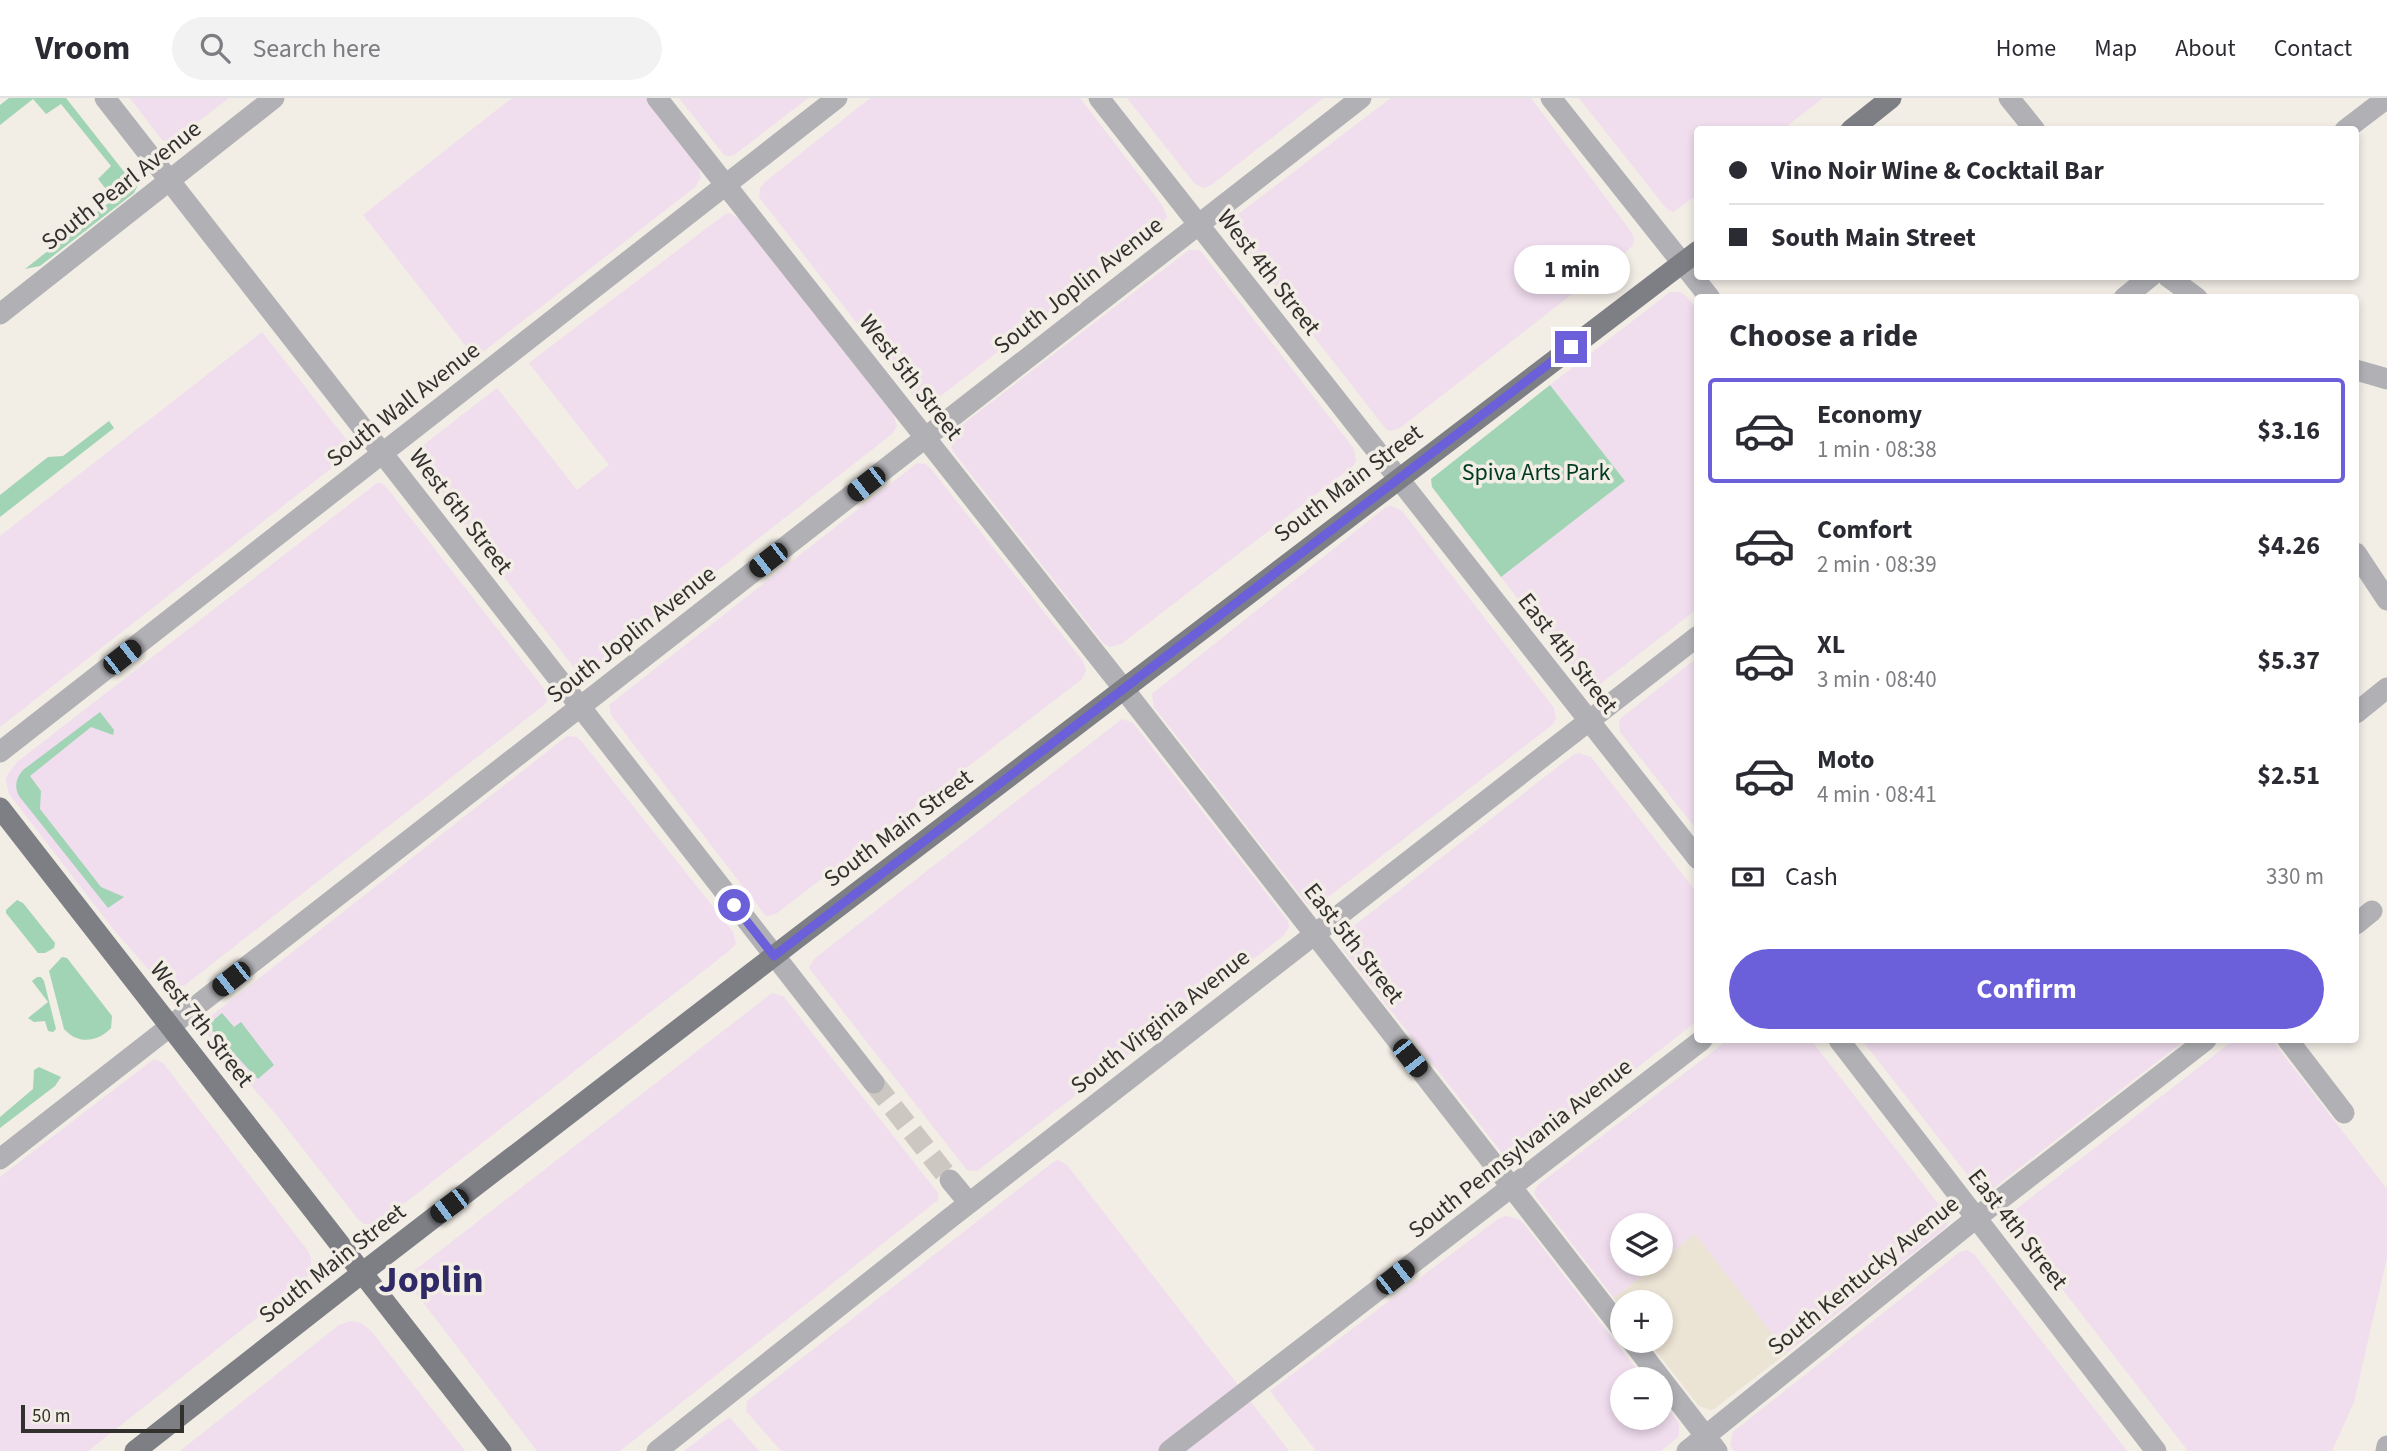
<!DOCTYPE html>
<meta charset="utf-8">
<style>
:root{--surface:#fff;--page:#f2f2f3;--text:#2b2b33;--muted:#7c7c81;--line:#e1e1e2;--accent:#6b60da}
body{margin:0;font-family:"Source Sans 3",sans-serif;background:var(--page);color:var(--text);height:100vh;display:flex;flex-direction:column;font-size:26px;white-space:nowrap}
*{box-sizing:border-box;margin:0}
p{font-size:23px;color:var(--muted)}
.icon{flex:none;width:38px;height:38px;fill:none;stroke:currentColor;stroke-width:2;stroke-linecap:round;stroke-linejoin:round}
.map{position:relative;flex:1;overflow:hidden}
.drawer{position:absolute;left:1694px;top:196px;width:665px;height:749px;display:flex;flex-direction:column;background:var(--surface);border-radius:7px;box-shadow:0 4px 10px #0003}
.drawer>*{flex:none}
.banner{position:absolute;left:1694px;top:28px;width:665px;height:154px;border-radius:7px;box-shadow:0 4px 10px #0003;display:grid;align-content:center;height:154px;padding:0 35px;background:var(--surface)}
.fabs{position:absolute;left:1610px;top:1115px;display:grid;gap:14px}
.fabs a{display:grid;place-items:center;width:63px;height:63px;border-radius:50%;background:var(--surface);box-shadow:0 4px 10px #0003;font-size:35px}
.scale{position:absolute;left:21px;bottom:18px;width:163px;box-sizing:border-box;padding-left:7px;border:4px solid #33312e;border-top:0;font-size:19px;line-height:24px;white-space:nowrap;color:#33312e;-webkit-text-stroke:5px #f2ede5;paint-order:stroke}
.end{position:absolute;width:32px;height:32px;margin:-16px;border:9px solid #6b60da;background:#fff;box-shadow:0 0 0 4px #fff}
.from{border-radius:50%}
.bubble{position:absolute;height:49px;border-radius:24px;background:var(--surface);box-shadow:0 4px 10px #0003;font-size:23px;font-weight:700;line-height:49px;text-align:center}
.car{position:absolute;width:21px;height:42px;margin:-21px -10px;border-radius:9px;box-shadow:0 0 5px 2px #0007;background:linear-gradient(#222 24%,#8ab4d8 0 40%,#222 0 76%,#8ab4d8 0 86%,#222 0)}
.banner b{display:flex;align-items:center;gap:24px;height:66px;font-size:26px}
.banner b+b{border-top:2px solid var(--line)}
.banner i{width:18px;height:18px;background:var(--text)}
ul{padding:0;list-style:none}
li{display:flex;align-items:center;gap:21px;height:105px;margin:0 14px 10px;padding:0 21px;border:4px solid transparent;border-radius:7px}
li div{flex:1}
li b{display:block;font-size:26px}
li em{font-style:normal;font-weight:700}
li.current{border-color:var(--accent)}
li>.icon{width:63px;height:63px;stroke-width:1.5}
h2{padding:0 35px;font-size:32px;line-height:84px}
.pay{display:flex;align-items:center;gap:18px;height:77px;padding:0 35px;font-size:26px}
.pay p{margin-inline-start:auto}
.primary-button{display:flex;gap:14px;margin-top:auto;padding:14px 35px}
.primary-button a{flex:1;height:80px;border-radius:42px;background:var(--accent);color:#fff;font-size:28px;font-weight:700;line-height:80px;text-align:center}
header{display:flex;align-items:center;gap:42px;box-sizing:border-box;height:98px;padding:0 35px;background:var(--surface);border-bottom:2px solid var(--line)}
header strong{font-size:33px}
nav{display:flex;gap:38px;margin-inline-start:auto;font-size:24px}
.search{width:490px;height:63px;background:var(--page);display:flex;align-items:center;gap:18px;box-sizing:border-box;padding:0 24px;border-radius:38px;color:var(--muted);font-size:26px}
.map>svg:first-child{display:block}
.commercial{fill:#f0ddee}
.built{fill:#ebe3d4}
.green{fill:#a0d4b5}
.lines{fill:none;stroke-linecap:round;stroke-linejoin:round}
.minor-tunnel{stroke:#ccc7c0;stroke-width:21;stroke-dasharray:21 10;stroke-linecap:butt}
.minor{stroke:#b1b1b5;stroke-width:21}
.tertiary{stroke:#b1b1b5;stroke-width:21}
.primary{stroke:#7d7f85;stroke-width:21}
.route{stroke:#6b60da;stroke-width:9}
.labels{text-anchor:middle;stroke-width:7;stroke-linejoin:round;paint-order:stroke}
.street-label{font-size:24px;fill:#33312e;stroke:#f2ede5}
.park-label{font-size:24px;fill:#003a21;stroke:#f2ede5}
.town-label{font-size:38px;font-weight:bold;fill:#2f2a65;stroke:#f2ede5}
</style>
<header>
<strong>Vroom</strong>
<div class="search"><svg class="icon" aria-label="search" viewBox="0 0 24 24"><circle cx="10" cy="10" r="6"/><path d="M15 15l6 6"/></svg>Search here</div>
<nav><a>Home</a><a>Map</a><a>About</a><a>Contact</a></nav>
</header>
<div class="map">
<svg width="2387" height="1353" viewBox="0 0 2387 1353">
<rect width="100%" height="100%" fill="#f2ede5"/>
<path class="commercial" d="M130,0H229L171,44L162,42Z
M512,0H646L698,67L701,79L695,89L475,260L363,117Z
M679,0H808L734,57L729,58L724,57Z
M870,0H1080L1162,107L1167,119L1161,127L929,307L921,308L759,99L760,90L764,85Z
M1127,0H1323L1211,87L1204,90L1195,86Z
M1391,0H1531L1632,135L1634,141L1633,147L1625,155L1400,330L1390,333L1386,331L1227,127L1233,120Z
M1579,0H1823L1783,31L1698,32L1697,97L1673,114L1666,110Z
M729,115L740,121L893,316L897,328L892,336L590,572L580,574L576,572L415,364L413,358L422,348L497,290L577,392L609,367L529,265L724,117Z
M1189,152H1199L1203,156L1354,351L1356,363L1353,368L1121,546L1110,549L1104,546L952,352L951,339L954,333Z
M1670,194H1680L1686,198L1698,213L1697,511L1599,587L1589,589L1583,586L1501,479L1625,383L1550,287Z
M262,234L349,345L352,354L0,629V438Z
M917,365L926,366L931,371L1082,562L1086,572L1082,581L777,815L769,818L765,817L611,617L609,607Z
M377,385H382L387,390L545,592L547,603L544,607L185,887L179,889L168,888L157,881L114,832L9,696L6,682L8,676L17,664Z
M1391,408L1402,413L1554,610L1556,621L1552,627L1315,809L1307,806L1154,609L1152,596L1386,409Z
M1697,560V732L1620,634L1619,627L1620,621Z
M1122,621L1133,625L1288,823L1289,829L1283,838L977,1073L967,1072L809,870L814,861Z
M567,638L577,639L582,644L733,834L736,846L729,853L383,1122L377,1126H364L358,1121L278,1019L208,937L205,932L206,922Z
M1579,655L1591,659L1697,795V923L1521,1060L1515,1062L1503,1056L1343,851V839L1346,834L1573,657Z
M772,895L783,898L938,1095V1102L620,1353H537L415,1194L412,1180L414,1173Z
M1728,942H1811L1950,1121L1946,1129L1787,1255L1695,1136L1661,1163V1127H1622V1166H1657L1614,1200L1536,1099L1534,1094L1538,1087Z
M1862,942H2185L1991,1092L1986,1094L1977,1089Z
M2234,942H2272L2387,1091V1159L2354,1304L2332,1353H2188L2014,1129L2010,1122L2015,1112Z
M154,961L163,965L308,1153L311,1161V1173L305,1182L88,1353H0V1079Z
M1058,1062L1067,1067L1289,1353H781L746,1313L747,1303L1052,1065Z
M1506,1118L1518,1121L1524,1126L1644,1281H1622V1320H1661V1302L1679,1325V1338L1661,1353H1316L1270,1293L1498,1121Z
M1967,1152L1974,1156L2127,1353H1734L1730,1347L1733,1334L1960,1154Z
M351,1223L361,1225L372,1234L465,1353H180L339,1227Z
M730,1320L759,1353H684L725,1322Z"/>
<path class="built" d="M1695,1136L1787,1255L1714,1311L1710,1312L1699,1308L1648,1243L1661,1242V1204H1622V1210L1614,1200L1657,1166H1661V1163Z"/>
<path class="green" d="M9,0H66L129,80L109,95L98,81L111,68L61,6L46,16L33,1L0,27V7Z
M134,85L137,89L134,95L40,168L25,171Z
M1550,287L1625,383L1501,479L1432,389L1431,381Z
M109,323L114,330L0,419V397L48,359L63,358Z
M100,614L114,632L113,637L91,629L30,678L41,693L40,711L101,789L124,799L108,810L19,698C14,688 16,680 23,672Z
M17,802L23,805L55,845L54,850L45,855H38L6,815V812Z
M62,859L67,860L112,918L111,930C98,944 78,947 64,931L49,873Z
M37,879H41L44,883L56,931L53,934L48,933L45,923L34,924L28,920L48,904L32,883Z
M222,915L234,929L241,924L274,967L258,981L210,930V925Z
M39,969L61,979L55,988L0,1030V1019L33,991L34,972Z"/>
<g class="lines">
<path class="minor-tunnel" d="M874,985L950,1082"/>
<path class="minor" d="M105,0L874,985
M657,0L1123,590L1622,1231
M1551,0L1710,200
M2345,32L2387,0
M2124,200L2151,178
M0,216L274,0
M2356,455L2387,502
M2356,615L2387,590
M2356,826L2372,813
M2288,942L2344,1015
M950,1082L969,1105
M1631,1242L1717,1353
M657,1353L950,1120L1698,538
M1169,1353L1702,942
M1687,1353L1976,1120L2206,942
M2386,1353L2387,1348"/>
<path class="tertiary" d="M1099,0L1698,761
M2009,0L2035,32
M2167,178L2197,200
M2356,272L2387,281
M0,654L837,0
M1839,942L2156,1353
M0,1061L1361,0"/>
<path class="primary" d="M1851,32L1891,0
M0,710L501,1353
M135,1353L362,1175L796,841L1698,153"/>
</g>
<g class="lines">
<path class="route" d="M734,807L774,858L1571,249"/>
</g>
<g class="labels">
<g class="street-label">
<text transform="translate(121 87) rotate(-38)" y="8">South Pearl Avenue</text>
<text transform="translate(1269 174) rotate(52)" y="8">West 4th Street</text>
<text transform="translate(1078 187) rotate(-38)" y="8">South Joplin Avenue</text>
<text transform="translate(911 279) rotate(52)" y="8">West 5th Street</text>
<text transform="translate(403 306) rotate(-38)" y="8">South Wall Avenue</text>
<text transform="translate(1348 385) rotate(-37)" y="8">South Main Street</text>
<text transform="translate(461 413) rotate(52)" y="8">West 6th Street</text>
<text transform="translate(631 536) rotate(-38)" y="8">South Joplin Avenue</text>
<text transform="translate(1568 555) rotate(52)" y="8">East 4th Street</text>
<text transform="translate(898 730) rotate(-37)" y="8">South Main Street</text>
<text transform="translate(1354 845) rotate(52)" y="8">East 5th Street</text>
<text transform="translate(1160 923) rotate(-38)" y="8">South Virginia Avenue</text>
<text transform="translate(202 926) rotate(52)" y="8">West 7th Street</text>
<text transform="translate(1520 1050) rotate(-38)" y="8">South Pennsylvania Avenue</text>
<text transform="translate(2018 1131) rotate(52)" y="8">East 4th Street</text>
<text transform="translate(332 1165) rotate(-38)" y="8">South Main Street</text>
<text transform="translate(1863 1177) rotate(-39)" y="8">South Kentucky Avenue</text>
</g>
<g class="park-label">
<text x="1536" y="382">Spiva Arts Park</text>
</g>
<g class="town-label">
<text x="431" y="1194">Joplin</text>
</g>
</g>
</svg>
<div class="fabs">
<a><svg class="icon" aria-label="layers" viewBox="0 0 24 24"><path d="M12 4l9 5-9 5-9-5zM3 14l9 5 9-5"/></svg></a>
<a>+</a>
<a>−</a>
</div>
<div class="scale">50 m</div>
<i class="end from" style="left:734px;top:807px"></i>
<i class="end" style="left:1571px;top:249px"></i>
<div class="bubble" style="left:1514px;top:147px;width:116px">1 min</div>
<i class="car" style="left:866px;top:386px;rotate:232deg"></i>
<i class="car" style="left:768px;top:462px;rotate:232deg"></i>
<i class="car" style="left:122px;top:559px;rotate:52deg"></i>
<i class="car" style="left:231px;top:881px;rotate:232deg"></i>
<i class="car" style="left:1410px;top:960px;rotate:142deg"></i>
<i class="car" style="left:449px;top:1108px;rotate:233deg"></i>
<i class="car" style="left:1395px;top:1179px;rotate:52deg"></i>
<div class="banner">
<b><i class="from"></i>Vino Noir Wine &amp; Cocktail Bar</b>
<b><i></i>South Main Street</b>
</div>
<section class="drawer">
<h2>Choose a ride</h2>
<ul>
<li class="current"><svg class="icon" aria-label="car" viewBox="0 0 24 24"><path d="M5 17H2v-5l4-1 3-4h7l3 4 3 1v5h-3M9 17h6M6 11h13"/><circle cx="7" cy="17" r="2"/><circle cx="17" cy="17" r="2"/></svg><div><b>Economy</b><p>1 min · 08:38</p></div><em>$3.16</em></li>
<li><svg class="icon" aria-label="car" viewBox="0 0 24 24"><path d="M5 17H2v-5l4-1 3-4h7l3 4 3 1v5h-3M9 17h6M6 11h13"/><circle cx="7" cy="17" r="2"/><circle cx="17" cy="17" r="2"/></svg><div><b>Comfort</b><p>2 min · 08:39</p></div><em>$4.26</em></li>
<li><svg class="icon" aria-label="car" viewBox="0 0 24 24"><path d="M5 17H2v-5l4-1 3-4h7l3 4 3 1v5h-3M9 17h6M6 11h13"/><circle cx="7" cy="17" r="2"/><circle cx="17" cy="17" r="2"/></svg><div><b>XL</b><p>3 min · 08:40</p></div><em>$5.37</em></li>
<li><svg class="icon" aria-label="car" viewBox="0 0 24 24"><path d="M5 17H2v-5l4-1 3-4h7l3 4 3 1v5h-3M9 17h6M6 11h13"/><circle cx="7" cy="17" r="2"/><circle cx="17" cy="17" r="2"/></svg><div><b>Moto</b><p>4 min · 08:41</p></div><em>$2.51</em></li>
</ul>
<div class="pay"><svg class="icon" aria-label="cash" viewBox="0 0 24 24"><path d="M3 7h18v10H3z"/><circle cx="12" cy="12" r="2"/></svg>Cash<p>330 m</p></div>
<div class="primary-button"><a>Confirm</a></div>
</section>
</div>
